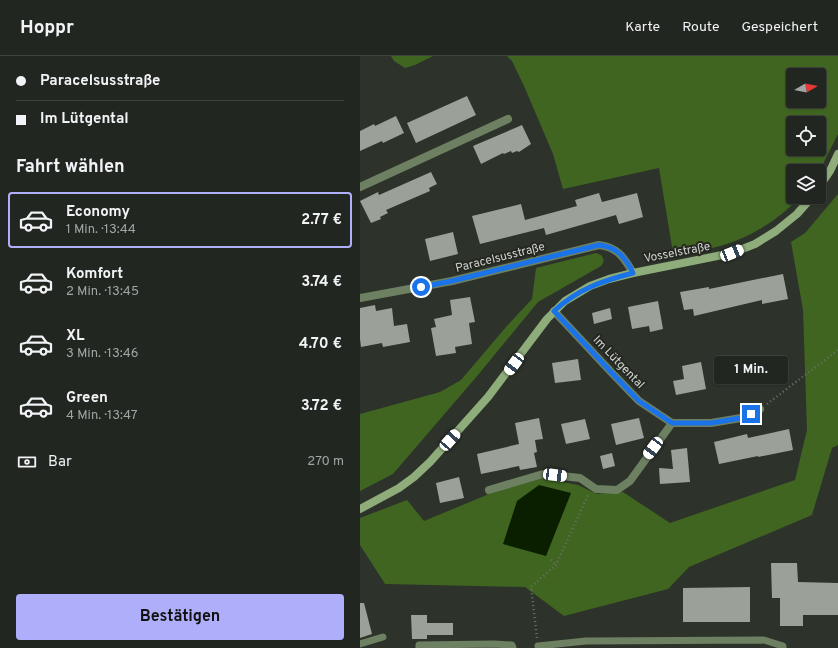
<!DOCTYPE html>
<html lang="de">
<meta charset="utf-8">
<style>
:root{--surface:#222620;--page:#2a2e29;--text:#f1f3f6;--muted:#a2a5a5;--line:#3f433e;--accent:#afaefa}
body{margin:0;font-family:Overpass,sans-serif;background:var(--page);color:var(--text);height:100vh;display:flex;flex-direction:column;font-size:15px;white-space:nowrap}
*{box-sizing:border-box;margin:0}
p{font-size:13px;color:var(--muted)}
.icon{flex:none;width:22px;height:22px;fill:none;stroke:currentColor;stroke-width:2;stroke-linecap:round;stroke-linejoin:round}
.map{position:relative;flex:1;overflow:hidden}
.panel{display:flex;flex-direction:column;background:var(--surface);width:360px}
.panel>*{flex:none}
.hud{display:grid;align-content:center;height:88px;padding:0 16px;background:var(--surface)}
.needle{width:26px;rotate:81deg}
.tools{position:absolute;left:426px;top:12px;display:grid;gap:8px}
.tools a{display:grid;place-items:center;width:40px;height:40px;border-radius:4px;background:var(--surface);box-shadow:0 1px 3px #0004,0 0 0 1px var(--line);font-size:20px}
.end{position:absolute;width:18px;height:18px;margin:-9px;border:5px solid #1a73e8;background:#fff;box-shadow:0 0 0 2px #fff}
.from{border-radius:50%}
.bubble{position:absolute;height:28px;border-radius:4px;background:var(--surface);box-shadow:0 1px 3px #0004,0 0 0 1px var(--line);font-size:13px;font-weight:700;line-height:28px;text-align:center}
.car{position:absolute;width:12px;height:24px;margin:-12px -6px;border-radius:5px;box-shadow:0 0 3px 1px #0007;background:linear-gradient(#fff 24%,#345 0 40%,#fff 0 76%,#345 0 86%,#fff 0)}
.hud b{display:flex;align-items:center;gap:14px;height:38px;font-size:15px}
.hud b+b{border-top:1px solid var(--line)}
.hud i{width:10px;height:10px;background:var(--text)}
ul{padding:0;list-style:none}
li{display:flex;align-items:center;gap:12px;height:56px;margin:0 8px 6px;padding:0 8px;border:2px solid transparent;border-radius:4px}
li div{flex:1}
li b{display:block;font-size:15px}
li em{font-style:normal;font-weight:700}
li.selected{border-color:var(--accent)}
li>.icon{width:36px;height:36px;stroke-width:1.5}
h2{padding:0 16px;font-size:18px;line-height:48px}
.pay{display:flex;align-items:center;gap:10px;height:44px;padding:0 16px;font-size:15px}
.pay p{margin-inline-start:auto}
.cta{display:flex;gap:8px;margin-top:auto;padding:8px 16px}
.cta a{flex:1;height:46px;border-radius:4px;background:var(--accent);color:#111;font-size:16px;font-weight:700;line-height:46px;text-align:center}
header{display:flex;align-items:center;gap:24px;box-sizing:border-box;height:56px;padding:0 20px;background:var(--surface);border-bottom:1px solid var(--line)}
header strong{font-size:19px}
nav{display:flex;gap:22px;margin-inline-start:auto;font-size:14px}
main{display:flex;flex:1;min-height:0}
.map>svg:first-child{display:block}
.green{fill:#3f6521;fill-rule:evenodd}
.water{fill:#0a1f00}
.building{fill:#9ba198}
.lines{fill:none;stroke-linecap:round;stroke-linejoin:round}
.path{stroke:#6c716a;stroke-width:2.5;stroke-dasharray:1 3;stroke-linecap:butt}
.lane{stroke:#6d8061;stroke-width:7}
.street{stroke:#6d8061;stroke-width:8}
.secondary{stroke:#8ead7b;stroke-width:8}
.route{stroke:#1a73e8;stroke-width:5}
.labels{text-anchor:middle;stroke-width:4;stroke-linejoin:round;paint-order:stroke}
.street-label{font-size:12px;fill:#d0d3ce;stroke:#242821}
</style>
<header>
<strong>Hoppr</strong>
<nav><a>Karte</a><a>Route</a><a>Gespeichert</a></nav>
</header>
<main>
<section class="panel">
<div class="hud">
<b><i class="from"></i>Paracelsusstraße</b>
<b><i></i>Im Lütgental</b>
</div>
<h2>Fahrt wählen</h2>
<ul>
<li class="selected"><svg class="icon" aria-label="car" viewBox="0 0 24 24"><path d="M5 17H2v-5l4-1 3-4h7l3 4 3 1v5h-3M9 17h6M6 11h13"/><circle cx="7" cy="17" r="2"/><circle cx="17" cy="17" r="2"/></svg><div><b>Economy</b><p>1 Min. · 13:44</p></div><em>2.77 €</em></li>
<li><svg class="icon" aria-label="car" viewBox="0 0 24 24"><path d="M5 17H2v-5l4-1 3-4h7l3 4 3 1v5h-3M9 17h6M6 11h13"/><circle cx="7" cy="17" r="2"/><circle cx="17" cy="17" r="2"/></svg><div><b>Komfort</b><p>2 Min. · 13:45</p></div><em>3.74 €</em></li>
<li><svg class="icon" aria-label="car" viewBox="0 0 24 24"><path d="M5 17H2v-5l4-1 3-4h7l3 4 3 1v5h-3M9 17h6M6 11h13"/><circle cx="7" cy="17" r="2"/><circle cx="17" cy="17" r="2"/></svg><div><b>XL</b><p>3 Min. · 13:46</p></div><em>4.70 €</em></li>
<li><svg class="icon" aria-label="car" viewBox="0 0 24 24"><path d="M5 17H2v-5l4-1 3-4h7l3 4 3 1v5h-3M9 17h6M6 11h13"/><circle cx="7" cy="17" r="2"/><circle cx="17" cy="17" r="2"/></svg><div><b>Green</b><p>4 Min. · 13:47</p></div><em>3.72 €</em></li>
</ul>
<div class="pay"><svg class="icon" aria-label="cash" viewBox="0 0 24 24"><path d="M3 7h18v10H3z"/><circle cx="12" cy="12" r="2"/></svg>Bar<p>270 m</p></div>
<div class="cta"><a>Bestätigen</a></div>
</section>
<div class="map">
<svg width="478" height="592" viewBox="0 0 478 592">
<rect width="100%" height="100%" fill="#2d322a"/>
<path class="green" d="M31,0H73L55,9L45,12L34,5Z
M147,0H478V78L459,116V115H433V141H440C417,165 389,183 356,191C342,195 327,195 313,197L299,112L203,133L193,98L164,30L152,5ZM433,19H459V45H433ZM433,67H459V93H433Z
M478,138V389L472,392L452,459L329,511L308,533L204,560L165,531L25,528L0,489V462L47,444L64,465L129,438L182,422L218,429L237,438L263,436L310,467L435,424L447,374L443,254L431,186L445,177Z
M236,197L241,199C245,204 244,206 241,210L178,246L118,319L33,418L0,435V358L80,336L101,324L146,271L172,243L176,212Z"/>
<path class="water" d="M179,429L211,437L186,500L143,488L157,445Z"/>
<path class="building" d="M107,40L116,59L56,87L47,67Z
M36,60L44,77L23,87L22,85L0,95V75L14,68L15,70Z
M162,69L171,88L159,96L157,95L152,97L151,95L144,98L143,97L121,108L113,90Z
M71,116L77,128L69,132L70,135L26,154L28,157L20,161L21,163L11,167L0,145L18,136L19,139Z
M239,137L242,146L277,137L283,161L259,168L256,159L186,179L184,172L120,188L112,160L161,148L165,164L217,150L215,144Z
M93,176L98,198L70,205L65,183Z
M423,218L428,243L402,248V244L334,260L333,253L324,254L320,236L349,231V233Z
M110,241L115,266L109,267L112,288L95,291L96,297L76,300L71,272L76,271L74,263L92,259L90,244Z
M298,245L303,273L290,276L289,270L272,273L268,251Z
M15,249L16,255L32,252L34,270L47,268L50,286L23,291L22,287L1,291L0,283V252Z
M250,252L252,263L234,268L232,257Z
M218,303L221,324L195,327L192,307Z
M401,303L403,324L373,327L371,307Z
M341,306L346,333L316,339L313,325L324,323L322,310Z
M179,362L183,383L175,384L177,396L174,397L177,411L160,414L159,410L121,418L117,398L159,388L155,367Z
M279,362L284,382L256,389L251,368Z
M225,363L230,383L206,388L201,368Z
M429,373L433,394L398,401V400L359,408L354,386L387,378L388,382Z
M327,392L330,426L300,428L299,412L313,413L311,394Z
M252,397L255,410L243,413L240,400Z
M99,421L104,442L80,447L76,427Z
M411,507H437L438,526L478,527V559H443V570H420V542H412Z
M390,531V566H323V532Z
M0,547H4L12,578L0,582Z
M51,559H67V567H93V579H67V583H52Z"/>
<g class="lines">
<path class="path" d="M407,348L478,294
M191,504L196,509
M177,582L171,531L196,509L228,439"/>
<path class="lane" d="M0,588L23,581
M178,590L226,585L404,584L423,590V592
M59,592V589L134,588L152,589L153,592"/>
<path class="street" d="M0,131L148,63
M0,242L92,225L239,189C257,191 264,201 273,217
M312,367H351L381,362L400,353
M129,434L183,418L220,422L236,433L257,434L270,425L312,367L279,345L252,317L194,255"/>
<path class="secondary" d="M459,131L470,115L478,98
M0,453L39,432L54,421L70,406L128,341L187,263L205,245L230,230L249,223L273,217L372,197L395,188L416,175L437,158L452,141"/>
</g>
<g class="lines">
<path class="route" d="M61,231L92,225L239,189C257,191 265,201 273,217C242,225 218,233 194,255L252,317L279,345L312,367H351L381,362L391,358"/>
</g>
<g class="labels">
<g class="street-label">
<text transform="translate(317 196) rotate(-11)" y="4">Vosselstraße</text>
<text transform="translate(140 201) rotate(-14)" y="4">Paracelsusstraße</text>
<text transform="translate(259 306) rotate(46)" y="4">Im Lütgental</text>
</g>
</g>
</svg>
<div class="tools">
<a><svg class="needle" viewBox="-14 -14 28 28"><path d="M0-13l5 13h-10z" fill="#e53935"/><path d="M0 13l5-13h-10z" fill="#a2a5a5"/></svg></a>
<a><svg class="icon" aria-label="locate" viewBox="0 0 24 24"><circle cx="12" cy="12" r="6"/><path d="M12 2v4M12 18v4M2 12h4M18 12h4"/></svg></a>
<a><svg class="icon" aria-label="layers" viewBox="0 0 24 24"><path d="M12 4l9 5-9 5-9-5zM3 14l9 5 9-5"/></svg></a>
</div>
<i class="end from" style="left:61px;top:231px"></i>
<i class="end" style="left:391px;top:358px"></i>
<div class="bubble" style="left:354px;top:300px;width:74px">1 Min.</div>
<i class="car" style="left:372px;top:197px;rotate:68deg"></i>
<i class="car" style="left:154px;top:308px;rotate:217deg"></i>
<i class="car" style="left:90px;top:384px;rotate:42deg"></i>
<i class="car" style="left:293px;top:392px;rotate:217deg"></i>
<i class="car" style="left:195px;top:419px;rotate:97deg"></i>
</div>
</main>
